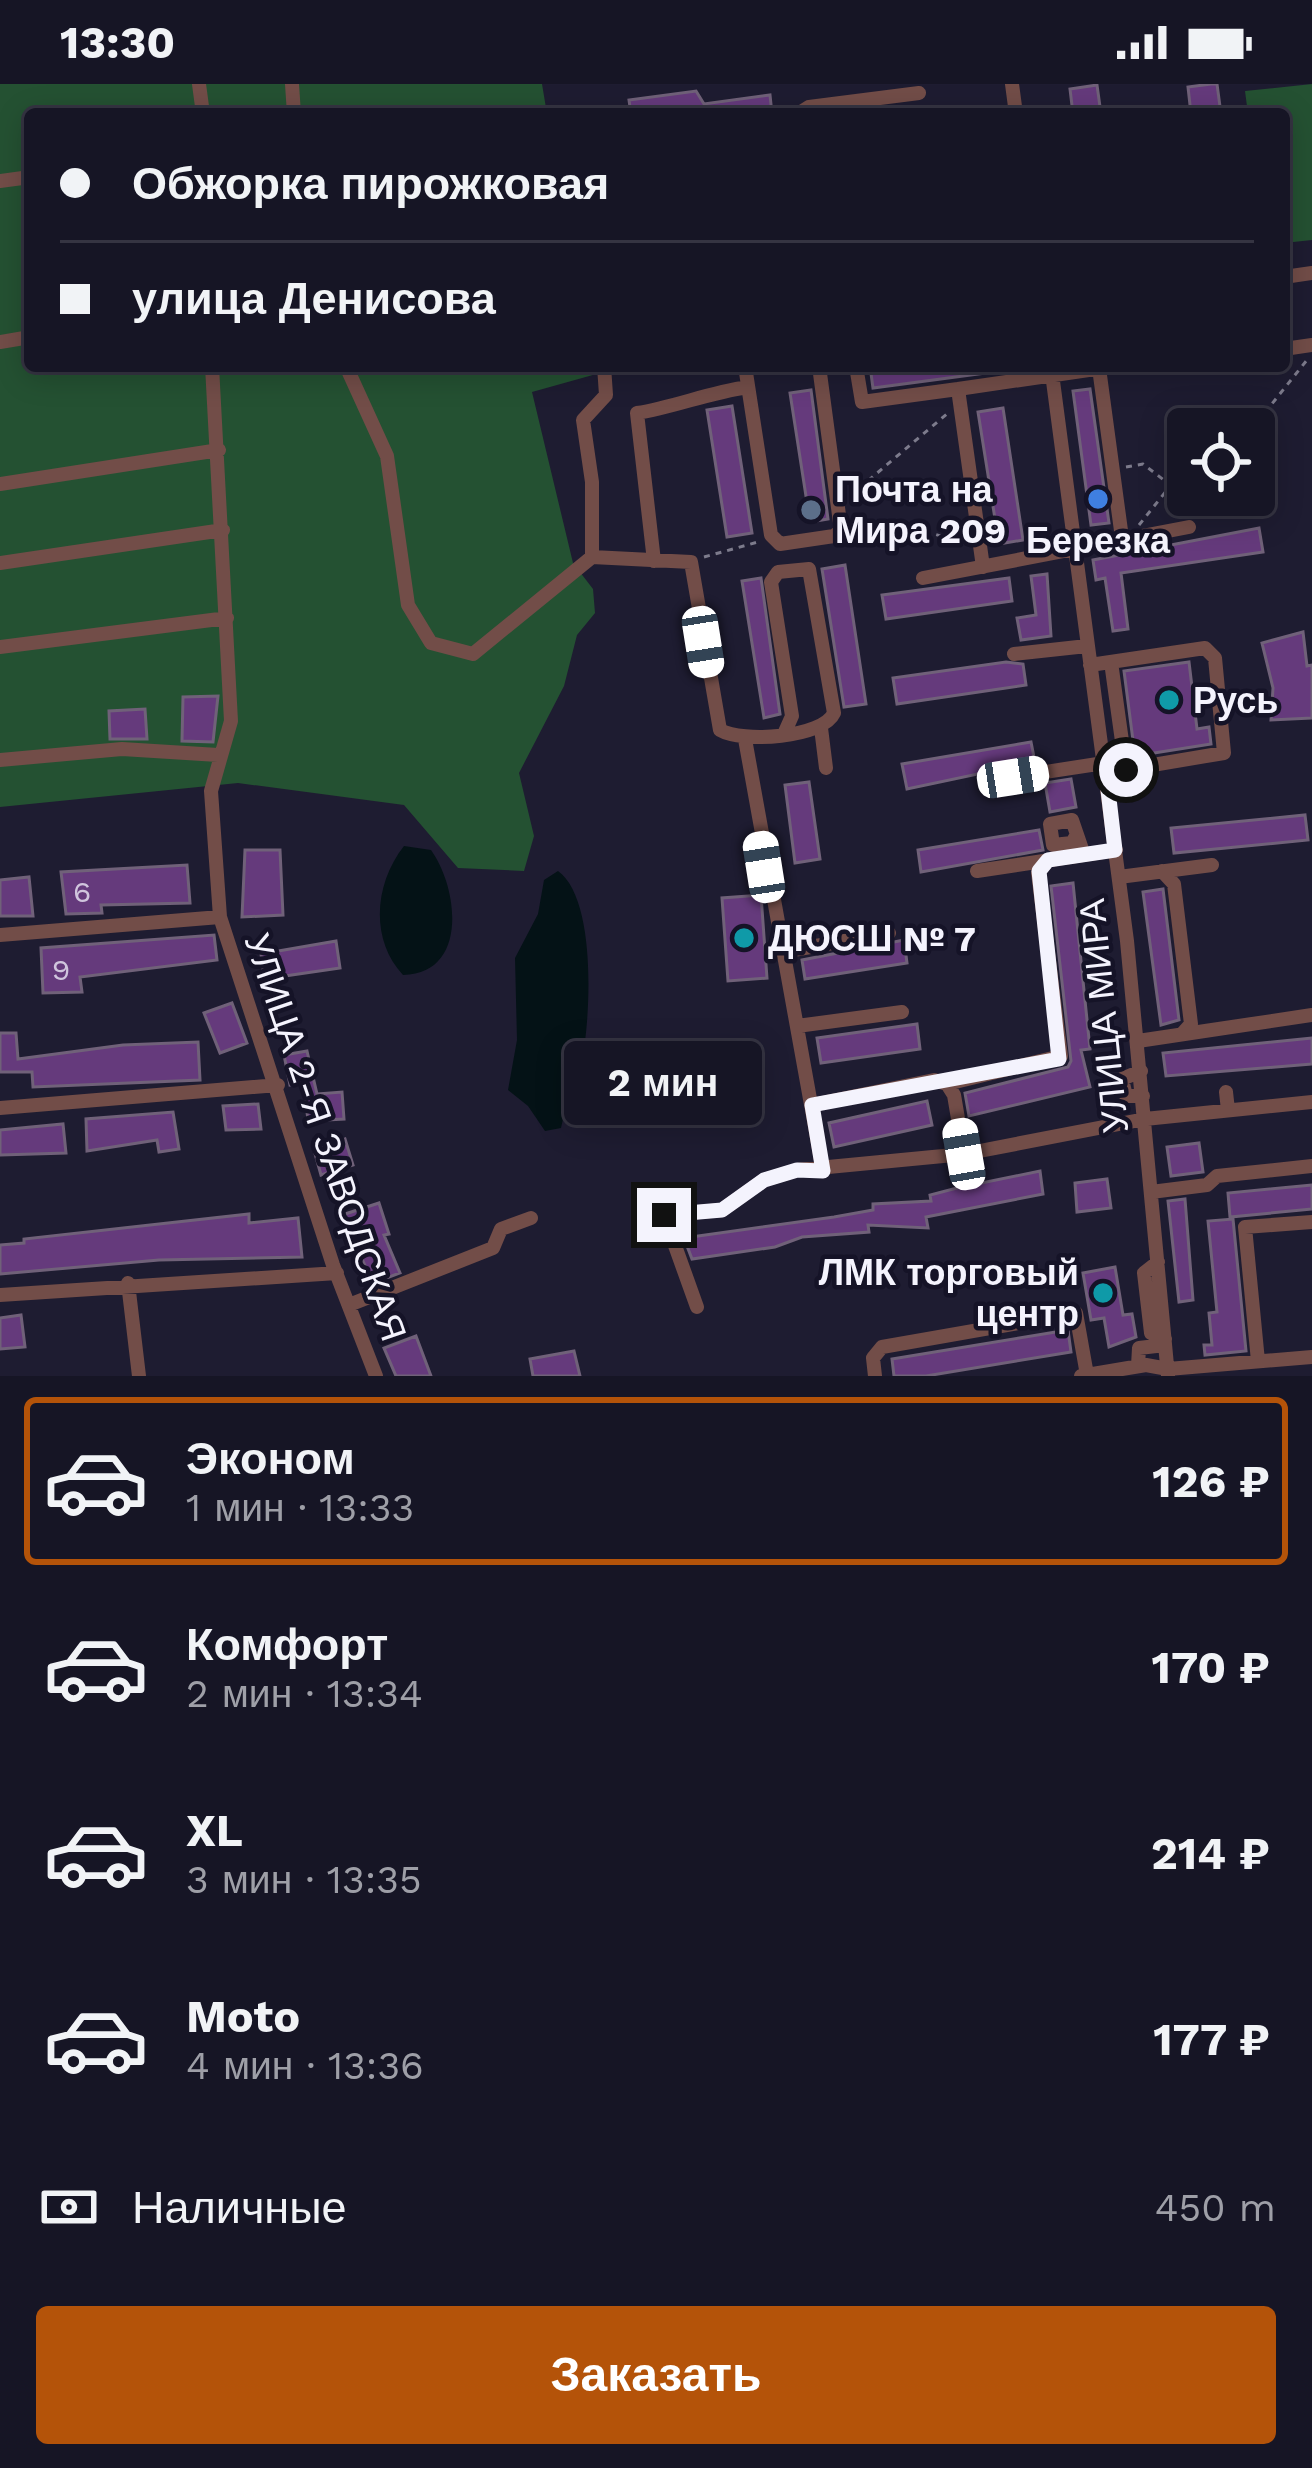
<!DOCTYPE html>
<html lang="ru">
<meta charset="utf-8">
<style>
:root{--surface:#161525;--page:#232232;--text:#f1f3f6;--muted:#9e9fa7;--line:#353442;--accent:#b45309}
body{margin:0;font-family:"Work Sans",sans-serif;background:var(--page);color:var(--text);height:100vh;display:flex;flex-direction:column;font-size:45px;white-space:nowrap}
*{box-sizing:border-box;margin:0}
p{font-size:39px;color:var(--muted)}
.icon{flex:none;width:66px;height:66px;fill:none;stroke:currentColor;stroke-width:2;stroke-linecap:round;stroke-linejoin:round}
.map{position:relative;height:1292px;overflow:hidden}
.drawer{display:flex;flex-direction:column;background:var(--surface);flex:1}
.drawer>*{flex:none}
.banner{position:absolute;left:24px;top:24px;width:1266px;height:264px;border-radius:12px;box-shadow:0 6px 30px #0003,0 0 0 3px var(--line);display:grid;align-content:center;height:264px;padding:0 36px;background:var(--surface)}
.buttons{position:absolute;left:1167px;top:324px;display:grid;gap:24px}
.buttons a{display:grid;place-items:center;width:108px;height:108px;border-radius:12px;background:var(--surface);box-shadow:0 6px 30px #0003,0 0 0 3px var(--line);font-size:60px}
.end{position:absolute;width:54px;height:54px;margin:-27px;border:15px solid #f4f3fd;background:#111;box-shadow:0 0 0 6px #111}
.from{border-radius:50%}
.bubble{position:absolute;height:84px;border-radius:12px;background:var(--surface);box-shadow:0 6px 30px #0003,0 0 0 3px var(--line);font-size:39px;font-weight:700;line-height:84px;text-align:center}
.car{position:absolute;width:36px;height:72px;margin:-36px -18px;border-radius:15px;box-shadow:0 0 9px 3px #0007;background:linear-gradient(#fff 24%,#345 0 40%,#fff 0 76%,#345 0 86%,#fff 0)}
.banner b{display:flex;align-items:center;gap:42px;height:114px;font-size:45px}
.banner b+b{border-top:3px solid var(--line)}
.banner i{width:30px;height:30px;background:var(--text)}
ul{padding:21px 0 0;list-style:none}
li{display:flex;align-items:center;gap:36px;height:168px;margin:0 24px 18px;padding:0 12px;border:6px solid transparent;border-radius:12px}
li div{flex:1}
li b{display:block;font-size:45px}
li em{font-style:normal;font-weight:700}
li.active{border-color:var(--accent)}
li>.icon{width:108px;height:108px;stroke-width:1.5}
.pay{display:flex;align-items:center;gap:30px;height:132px;padding:0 36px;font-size:45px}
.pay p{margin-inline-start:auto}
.action{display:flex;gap:24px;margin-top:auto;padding:24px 36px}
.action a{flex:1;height:138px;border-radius:12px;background:var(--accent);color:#fff;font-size:48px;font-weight:700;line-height:138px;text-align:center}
.status{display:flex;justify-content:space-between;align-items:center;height:84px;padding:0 60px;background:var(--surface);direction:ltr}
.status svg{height:33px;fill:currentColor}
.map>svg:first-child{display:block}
.green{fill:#245132}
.water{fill:#041216}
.building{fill:#653a7c;stroke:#706179;stroke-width:3}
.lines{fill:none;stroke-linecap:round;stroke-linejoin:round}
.path{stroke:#7d7b8c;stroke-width:3;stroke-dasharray:6 6;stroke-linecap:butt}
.minor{stroke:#724d48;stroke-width:14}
.route{stroke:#f4f3fd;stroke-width:15}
.shop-dot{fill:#3f7fe0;stroke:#151327;stroke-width:4.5}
.service-dot{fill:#5c6f8a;stroke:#151327;stroke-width:4.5}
.culture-dot{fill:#0f9aa8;stroke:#151327;stroke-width:4.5}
.labels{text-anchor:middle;stroke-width:9;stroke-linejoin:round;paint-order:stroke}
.number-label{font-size:30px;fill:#d0c5dd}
.poi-label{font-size:36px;font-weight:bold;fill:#f4f3fd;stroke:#151327;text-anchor:start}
.street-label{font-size:36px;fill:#f4f3fd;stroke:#151327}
</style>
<div class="status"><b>13:30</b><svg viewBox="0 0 49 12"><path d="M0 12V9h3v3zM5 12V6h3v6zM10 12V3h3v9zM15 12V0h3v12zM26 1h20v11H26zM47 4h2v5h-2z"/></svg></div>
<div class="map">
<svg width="1312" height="1292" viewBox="0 0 1312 1292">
<rect width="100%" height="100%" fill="#1e1c31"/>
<path class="green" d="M0,0H542L547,30H30V282H599L600,289L532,308L573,479L593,505L595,529L577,551L564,602L519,689L534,752L524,787L458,784L404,721L238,699L0,723Z
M1312,0V156L1284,159V30H1248L1245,7Z"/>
<path class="water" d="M404,762L431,766C459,805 468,890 403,891C370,856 374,800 404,762Z
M558,787C597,815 591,936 581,982C577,1004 565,1021 561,1044L545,1047L528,1022L508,1006L517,956L515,874L538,830L544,796Z"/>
<path class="building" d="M1211,0H1217L1221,30H1191L1188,3Z
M1097,1L1101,30H1073L1070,5Z
M696,7L704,20L770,11L772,30H631L629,16Z
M870,282H1000L1001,287L873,304Z
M1090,305L1109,439L1091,441L1073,307Z
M811,306L828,435L810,438L790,309Z
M732,322L752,449L727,453L707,326Z
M1003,324L1023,456L999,460L978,328Z
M1259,444L1263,468L1121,489L1128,545L1113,547L1105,494L1096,496L1093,476Z
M845,481L866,620L844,623L822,485Z
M1047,490L1051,552L1021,556L1017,534L1036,531L1031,492Z
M761,494L780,630L764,634L742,497Z
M1009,494L1012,517L886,535L882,511Z
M1303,548L1307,582L1312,581V634L1271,636L1273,604L1262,559Z
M1006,578L1023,580L1026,601L897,620L893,594Z
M1189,578L1197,645L1209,643L1211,660L1135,672L1124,587Z
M218,612L213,658L182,657L183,613Z
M145,625L147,655H110L109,627Z
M1031,658L1035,678L907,705L902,680Z
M1071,695L1076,723L1050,728L1045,699Z
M809,698L820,775L795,779L785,701Z
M1305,731L1308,756L1174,769L1171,744Z
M1039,746L1043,766L921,788L918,766Z
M245,766H280L283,831L242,833Z
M187,781L190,819L101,821L102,829L66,830L61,788Z
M29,793L33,832H0V796Z
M1073,799L1090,965L1081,966L1090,1003L969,1032L965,1009L1068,983L1071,977L1051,802Z
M1163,805L1179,936L1161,941L1143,808Z
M761,811L767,894L728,897L722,814Z
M214,851L217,876L80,893L82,908L43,909L41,864Z
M904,856L907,879L805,895L802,876Z
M336,857L340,884L264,895L261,870Z
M232,919L247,959L220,969L204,929Z
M917,940L920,965L821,979L817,954Z
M0,949H16L18,975L123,961L198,958L200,996L33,1003L32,988H0Z
M1312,954V980L1166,992L1163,969Z
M307,967L317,1010L342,1008L344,1035L308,1037L304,999L290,1001L284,971Z
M927,1017L932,1041L834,1063L829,1039Z
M258,1020L261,1045L226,1046L223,1022Z
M173,1028L179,1065L159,1068L157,1056L87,1067L86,1035Z
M63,1040L66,1069L0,1071V1046Z
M345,1055L353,1081L321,1091L314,1066Z
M1199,1059L1203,1088L1171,1092L1167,1063Z
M1040,1087L1043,1110L926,1133L928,1144L868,1141L869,1148L802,1153L775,1163L692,1175L684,1154L834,1133L873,1126V1120L931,1117L930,1111L957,1104Z
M1107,1095L1111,1124L1077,1128L1075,1099Z
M1312,1101V1125L1230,1133L1228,1109Z
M1185,1115L1193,1216L1179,1218L1168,1117Z
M379,1119L389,1150L384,1151L400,1189L373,1199L342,1131Z
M249,1130V1139L298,1134L302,1173L159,1176L0,1190V1161L24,1159V1155Z
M1233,1135L1246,1267L1205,1271L1204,1261H1212L1209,1229L1217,1228L1208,1137Z
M1115,1183L1123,1231L1132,1230L1136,1253L1109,1263L1104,1234L1091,1236L1083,1189Z
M21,1231L25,1263L0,1265V1234Z
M1068,1246L1071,1268L926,1292H894L892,1275Z
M416,1252L431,1292H396L384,1264Z
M574,1267L580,1292H533L530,1275Z"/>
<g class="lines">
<path class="path" d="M1254,374L1268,348L1267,326L1307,276
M1126,383L1143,380L1169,400
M850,412L948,329
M854,435L905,441L967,460
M1139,441L1171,401L1188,398
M704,473L758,458"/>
<path class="minor" d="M199,0L203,30
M292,0L294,30
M1012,0L1016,30
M798,30L809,23L919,9
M0,97L30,93
M1284,193L1312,189
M0,258L30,253
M1284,265L1312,261
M212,282L231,637L211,707L220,833L333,1181L376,1292
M346,282L387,372L408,521L431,559L473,570L592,473L691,478L720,646C742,659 823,654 834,629L809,485L778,488L771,498L792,632L784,650
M745,282L771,451L780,460L834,452L841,446L819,282
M856,282L862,318L958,305
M1051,282L1127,857L1168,1292
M1099,284L1122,454
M0,400L219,366
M592,473V398L583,336L606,311L604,282
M654,477L637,329C675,323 707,309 748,303
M0,479L223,446
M983,483L958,305L1116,282
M923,494L1189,443
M0,563L227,534
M1014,570L1087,562
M1111,578L1126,686
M1090,581L1205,564L1215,574L1224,669L1105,689
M821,644L826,684
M745,655L823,1087
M0,676L122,665L218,671
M1013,693L1104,679
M1076,752L1072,759L1053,761L1050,740L1072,736L1084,771
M977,787L1116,766
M1162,787L1174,800L1191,940L1182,950
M1119,793L1212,781
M0,851L220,833
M782,868L889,849
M797,942L902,928
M1138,957L1312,931
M1141,987L1122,995L1126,1012H1143
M1226,1008L1228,1026
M812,1021L934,996L947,1000
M0,1024L278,1001
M964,1070L954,1011L947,1000L1061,972L1038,789L1048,776
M1151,1108L1207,1101L1217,1092L1312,1082
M1158,1178L1144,1189L1151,1249L1165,1255
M128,1199L139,1292
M0,1211L337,1189
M349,1221L493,1164L501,1145L531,1134
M697,1223L664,1131L722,1126L764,1096L797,1086L964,1070L1145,1035L1312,1018
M1258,1277L1245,1143L1312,1138
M1138,1282L1139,1264L1165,1261
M875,1292L873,1274L882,1263L1076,1229L1087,1291
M1081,1292L1146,1281L1168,1285L1312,1273"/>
</g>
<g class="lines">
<path class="route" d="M664,1131L722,1126L764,1096L797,1086L823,1087L812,1021L1059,975L1039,787L1048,776L1115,766L1106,689L1126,686"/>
</g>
<circle class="shop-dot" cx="1098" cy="415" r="12"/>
<circle class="service-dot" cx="811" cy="426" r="12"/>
<g class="culture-dot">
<circle cx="1169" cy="616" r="12"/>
<circle cx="744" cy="854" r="12"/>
<circle cx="1103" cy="1209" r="12"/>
</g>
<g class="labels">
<g class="number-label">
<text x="82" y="818">6</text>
<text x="61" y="896">9</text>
</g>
<g class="poi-label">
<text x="835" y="418">Почта на<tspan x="835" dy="41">Мира 209</tspan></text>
<text x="1098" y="469" text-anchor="middle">Березка</text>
<text x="1193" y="629">Русь</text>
<text x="768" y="867">ДЮСШ № 7</text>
<text x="1079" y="1201" text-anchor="end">ЛМК торговый<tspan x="1079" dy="41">центр</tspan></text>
</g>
<g class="street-label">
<text transform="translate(1103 932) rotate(-96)" y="13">УЛИЦА МИРА</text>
<text transform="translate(326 1053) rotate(71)" y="13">УЛИЦА 2-Я ЗАВОДСКАЯ</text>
</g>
</g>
</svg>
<div class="buttons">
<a><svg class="icon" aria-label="locate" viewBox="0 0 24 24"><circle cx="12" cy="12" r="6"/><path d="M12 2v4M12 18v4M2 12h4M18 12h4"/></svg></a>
</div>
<i class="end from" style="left:1126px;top:686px"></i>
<i class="end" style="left:664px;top:1131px"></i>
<div class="bubble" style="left:564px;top:957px;width:198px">2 мин</div>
<i class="car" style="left:703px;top:558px;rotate:171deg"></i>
<i class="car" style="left:1013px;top:693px;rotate:81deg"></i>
<i class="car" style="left:764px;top:783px;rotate:351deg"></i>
<i class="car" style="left:964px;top:1070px;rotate:350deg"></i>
<div class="banner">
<b><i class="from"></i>Обжорка пирожковая</b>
<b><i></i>улица Денисова</b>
</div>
</div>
<section class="drawer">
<ul>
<li class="active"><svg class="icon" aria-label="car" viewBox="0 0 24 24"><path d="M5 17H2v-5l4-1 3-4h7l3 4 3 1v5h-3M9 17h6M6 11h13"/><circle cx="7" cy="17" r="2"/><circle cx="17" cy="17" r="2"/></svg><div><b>Эконом</b><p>1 мин · 13:33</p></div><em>126 ₽</em></li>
<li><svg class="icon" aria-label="car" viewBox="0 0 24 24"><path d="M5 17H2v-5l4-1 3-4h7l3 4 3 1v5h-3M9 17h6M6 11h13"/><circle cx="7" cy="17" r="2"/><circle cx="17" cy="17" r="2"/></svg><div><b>Комфорт</b><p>2 мин · 13:34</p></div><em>170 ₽</em></li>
<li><svg class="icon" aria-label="car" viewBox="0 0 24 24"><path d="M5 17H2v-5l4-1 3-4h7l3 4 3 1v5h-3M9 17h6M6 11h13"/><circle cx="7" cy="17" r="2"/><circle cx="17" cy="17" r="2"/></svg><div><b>XL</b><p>3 мин · 13:35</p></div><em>214 ₽</em></li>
<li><svg class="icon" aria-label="car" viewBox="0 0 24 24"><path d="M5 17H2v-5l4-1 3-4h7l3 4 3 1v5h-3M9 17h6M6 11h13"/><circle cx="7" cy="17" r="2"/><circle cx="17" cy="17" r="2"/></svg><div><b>Moto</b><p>4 мин · 13:36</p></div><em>177 ₽</em></li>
</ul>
<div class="pay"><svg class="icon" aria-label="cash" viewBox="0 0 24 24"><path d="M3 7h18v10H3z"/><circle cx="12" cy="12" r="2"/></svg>Наличные<p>450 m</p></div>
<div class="action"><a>Заказать</a></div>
</section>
